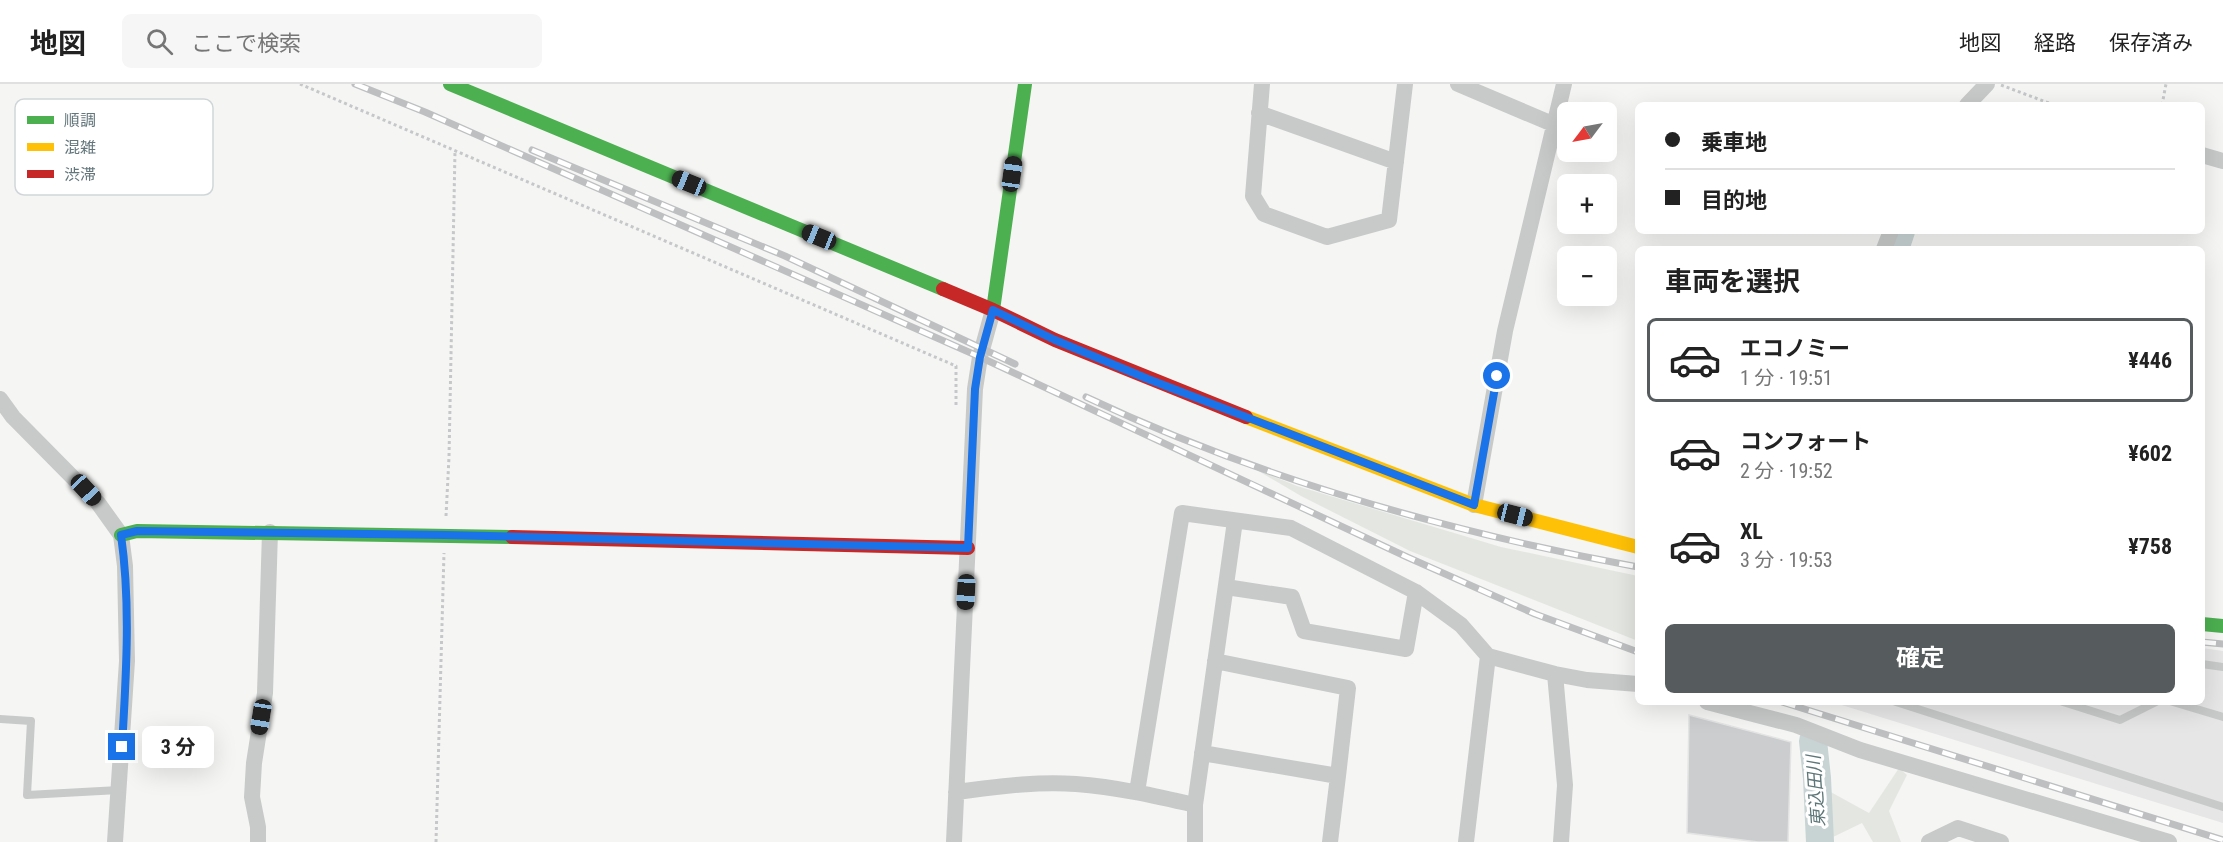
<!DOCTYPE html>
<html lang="ja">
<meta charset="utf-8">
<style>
:root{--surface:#fff;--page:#f6f6f6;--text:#222;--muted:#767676;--line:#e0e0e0;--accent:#565c5d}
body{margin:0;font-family:"Roboto Condensed","Noto Sans JP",sans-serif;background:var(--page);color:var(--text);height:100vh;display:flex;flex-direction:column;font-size:22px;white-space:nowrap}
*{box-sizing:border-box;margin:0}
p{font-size:20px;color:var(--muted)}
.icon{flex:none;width:33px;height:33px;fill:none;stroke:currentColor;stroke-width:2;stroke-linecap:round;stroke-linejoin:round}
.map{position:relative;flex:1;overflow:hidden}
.panel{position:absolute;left:1635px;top:162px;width:570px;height:459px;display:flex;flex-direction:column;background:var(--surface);border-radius:9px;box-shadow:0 6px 24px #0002}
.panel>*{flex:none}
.hud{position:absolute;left:1635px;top:18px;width:570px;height:132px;border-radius:9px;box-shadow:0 6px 24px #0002;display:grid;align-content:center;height:132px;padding:0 30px;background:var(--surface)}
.needle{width:39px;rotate:238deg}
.controls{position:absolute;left:1557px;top:18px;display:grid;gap:12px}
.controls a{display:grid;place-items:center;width:60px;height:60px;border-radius:9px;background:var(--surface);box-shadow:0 6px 24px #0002;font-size:30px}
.end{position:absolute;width:27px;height:27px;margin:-14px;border:8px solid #1a73e8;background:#fff;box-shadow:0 0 0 3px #fff}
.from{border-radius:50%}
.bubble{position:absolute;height:42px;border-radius:9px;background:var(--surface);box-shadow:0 6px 24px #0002;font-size:20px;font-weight:700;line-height:42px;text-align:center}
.car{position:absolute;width:18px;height:36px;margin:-18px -9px;border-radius:8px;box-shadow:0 0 4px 2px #0007;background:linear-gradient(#222 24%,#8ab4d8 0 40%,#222 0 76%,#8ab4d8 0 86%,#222 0)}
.hud b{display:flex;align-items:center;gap:21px;height:57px;font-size:22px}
.hud b+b{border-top:2px solid var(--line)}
.hud i{width:15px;height:15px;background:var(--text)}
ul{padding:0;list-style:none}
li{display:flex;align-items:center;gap:18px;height:84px;margin:0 12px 9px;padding:0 18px;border:3px solid transparent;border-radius:9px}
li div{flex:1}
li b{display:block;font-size:22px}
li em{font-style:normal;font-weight:700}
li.current{border-color:var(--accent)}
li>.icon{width:54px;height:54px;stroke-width:1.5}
h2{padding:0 30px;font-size:27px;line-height:72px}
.primary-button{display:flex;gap:12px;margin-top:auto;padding:12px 30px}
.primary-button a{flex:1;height:69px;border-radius:9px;background:var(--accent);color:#fff;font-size:24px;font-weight:700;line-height:69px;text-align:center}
header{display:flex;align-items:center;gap:36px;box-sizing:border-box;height:84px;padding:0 30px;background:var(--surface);border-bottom:2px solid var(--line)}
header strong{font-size:28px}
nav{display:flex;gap:33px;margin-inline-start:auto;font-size:21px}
.search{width:420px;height:54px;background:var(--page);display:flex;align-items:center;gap:15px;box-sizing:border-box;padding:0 21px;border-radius:9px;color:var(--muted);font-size:22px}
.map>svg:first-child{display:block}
.built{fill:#e5e6e5}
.green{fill:#e4e7e1}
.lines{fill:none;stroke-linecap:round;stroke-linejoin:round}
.river{stroke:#c8d3d4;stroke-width:28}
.building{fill:#cbcdce;stroke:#e4e4e4;stroke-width:1.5}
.path{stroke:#c5c7c8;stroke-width:3;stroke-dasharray:3 3;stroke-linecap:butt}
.lane{stroke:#c8caca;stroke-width:8}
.street{stroke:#c8caca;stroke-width:16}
.fast{stroke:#4caf50;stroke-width:14}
.slow{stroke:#ffc107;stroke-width:14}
.jam{stroke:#c62828;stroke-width:14}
.rail-casing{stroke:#bdbfc0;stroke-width:7}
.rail{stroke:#fff;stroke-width:4.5;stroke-dasharray:14;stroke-linecap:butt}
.route{stroke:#1a73e8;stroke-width:8}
.labels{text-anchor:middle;stroke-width:6;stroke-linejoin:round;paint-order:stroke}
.water-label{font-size:18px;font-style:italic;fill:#5e7678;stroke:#fff}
.key{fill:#fff;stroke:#d0d6d8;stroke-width:1.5}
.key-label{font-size:16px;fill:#63767c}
</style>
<header>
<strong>地図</strong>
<div class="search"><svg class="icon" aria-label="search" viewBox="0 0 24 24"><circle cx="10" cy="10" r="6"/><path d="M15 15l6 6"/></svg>ここで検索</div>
<nav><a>地図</a><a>経路</a><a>保存済み</a></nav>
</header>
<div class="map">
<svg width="2223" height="758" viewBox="0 0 2223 758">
<rect width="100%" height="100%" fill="#f5f5f4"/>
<path class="built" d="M2202,564L2223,567V739L1832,618H2202Z"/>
<path class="green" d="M1255,385L1297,402L1501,463L1638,492V557L1410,467L1301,412Z
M1899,684L1907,691L1889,727L1901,758H1873L1862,739L1831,754L1827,706L1869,729Z"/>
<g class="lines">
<path class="river" d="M1895,165L1901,147
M1813,657L1817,694L1820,758"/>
</g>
<path class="building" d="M1689,631L1791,658L1788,758H1758L1687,749Z"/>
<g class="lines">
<path class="path" d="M300,0L956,282V324
M2001,1L2054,21
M2162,21L2166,0
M446,432L449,373L455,67
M436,758L444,469"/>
<path class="lane" d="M2202,580L2223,583
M1896,618L2223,723
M2063,618L2120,636L2156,618
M2173,618L2223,633
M0,635L31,637L27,711L119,706"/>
<path class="street" d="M1262,0L1253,112L1264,130L1327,153L1389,136L1405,0
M1458,0L1555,41
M1967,21L1987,0
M1259,29L1396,78
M2202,71L2223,77
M1884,165L1891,147
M0,315L13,333L98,419L121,451L125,482L127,577L115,758
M1474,421L1505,247L1564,0
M1226,503L1292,513L1304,547L1406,565L1416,508
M1215,577L1348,604L1338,692
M1555,590L1565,701L1561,758
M1707,618L1796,641L1860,666L2169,758
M1202,669L1338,692L1330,758
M956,708C996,703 1036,697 1076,700C1116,703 1156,712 1195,721
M1137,708L1182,429L1291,444L1416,508L1461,541L1488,572
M258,758V743L252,713L254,679L265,609L270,448
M954,758L975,305L980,273L993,226
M1195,758V721L1235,437
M1466,758L1488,572L1555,590L1587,596L1638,600
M1929,758L1958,744L2001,758"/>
<path class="fast" d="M450,0L943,205
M993,226L1025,0
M121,451L137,447L512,453
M2202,540L2223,542"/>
<path class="slow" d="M1246,333L1474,421L1638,463"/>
<path class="jam" d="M943,205L993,226L1055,256L1246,333
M512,453L968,464"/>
<g class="rail-casing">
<path id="rail" d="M355,0L425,28L980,273L1407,473L1535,530L1638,568
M532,66L785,172L1015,280
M1086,313C1260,395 1449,448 1638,483
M2202,558L2223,560
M1782,618L2223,756"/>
</g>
<use href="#rail" class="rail"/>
</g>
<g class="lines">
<path class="route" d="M122,663C126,593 131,521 121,451L137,447L445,451L968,464L975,305L980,273L993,226L1055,256L1148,295L1474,421L1497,292"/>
</g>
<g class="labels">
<g class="water-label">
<text transform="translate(1816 707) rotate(-94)" y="6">東込田川</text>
</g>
</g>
<rect x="15" y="15" width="198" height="96" rx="9" class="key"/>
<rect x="27" y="32" width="27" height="8" fill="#4caf50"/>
<rect x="27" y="59" width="27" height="8" fill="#ffc107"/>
<rect x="27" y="86" width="27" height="8" fill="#c62828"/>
<g class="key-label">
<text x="64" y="42">順調</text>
<text x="64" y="69">混雑</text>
<text x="64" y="96">渋滞</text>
</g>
</svg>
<div class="controls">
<a><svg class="needle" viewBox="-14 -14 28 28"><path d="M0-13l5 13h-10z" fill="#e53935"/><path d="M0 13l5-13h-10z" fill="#767676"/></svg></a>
<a>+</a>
<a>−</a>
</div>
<i class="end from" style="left:1497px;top:292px"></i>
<i class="end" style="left:122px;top:663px"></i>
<div class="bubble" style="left:142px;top:642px;width:72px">3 分</div>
<i class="car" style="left:1012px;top:90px;rotate:8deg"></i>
<i class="car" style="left:689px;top:99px;rotate:292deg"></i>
<i class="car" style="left:819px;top:153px;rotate:292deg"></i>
<i class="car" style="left:86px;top:406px;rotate:137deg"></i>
<i class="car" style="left:1515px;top:431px;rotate:104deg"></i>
<i class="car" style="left:966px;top:508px;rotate:183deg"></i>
<i class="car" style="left:261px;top:633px;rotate:189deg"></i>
<div class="hud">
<b><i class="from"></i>乗車地</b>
<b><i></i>目的地</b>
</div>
<section class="panel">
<h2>車両を選択</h2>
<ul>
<li class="current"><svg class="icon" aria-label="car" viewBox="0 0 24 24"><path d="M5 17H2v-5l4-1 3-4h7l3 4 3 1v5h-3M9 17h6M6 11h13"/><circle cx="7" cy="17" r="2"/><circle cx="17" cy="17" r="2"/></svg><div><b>エコノミー</b><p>1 分 · 19:51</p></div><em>¥446</em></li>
<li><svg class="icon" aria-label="car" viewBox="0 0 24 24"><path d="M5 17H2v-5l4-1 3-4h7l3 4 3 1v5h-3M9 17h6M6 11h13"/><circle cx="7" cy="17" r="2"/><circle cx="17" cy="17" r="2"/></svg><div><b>コンフォート</b><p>2 分 · 19:52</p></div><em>¥602</em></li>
<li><svg class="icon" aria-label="car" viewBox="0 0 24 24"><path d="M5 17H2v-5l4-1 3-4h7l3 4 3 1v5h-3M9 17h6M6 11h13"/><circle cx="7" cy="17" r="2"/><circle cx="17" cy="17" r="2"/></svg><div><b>XL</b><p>3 分 · 19:53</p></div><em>¥758</em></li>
</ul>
<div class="primary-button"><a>確定</a></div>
</section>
</div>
